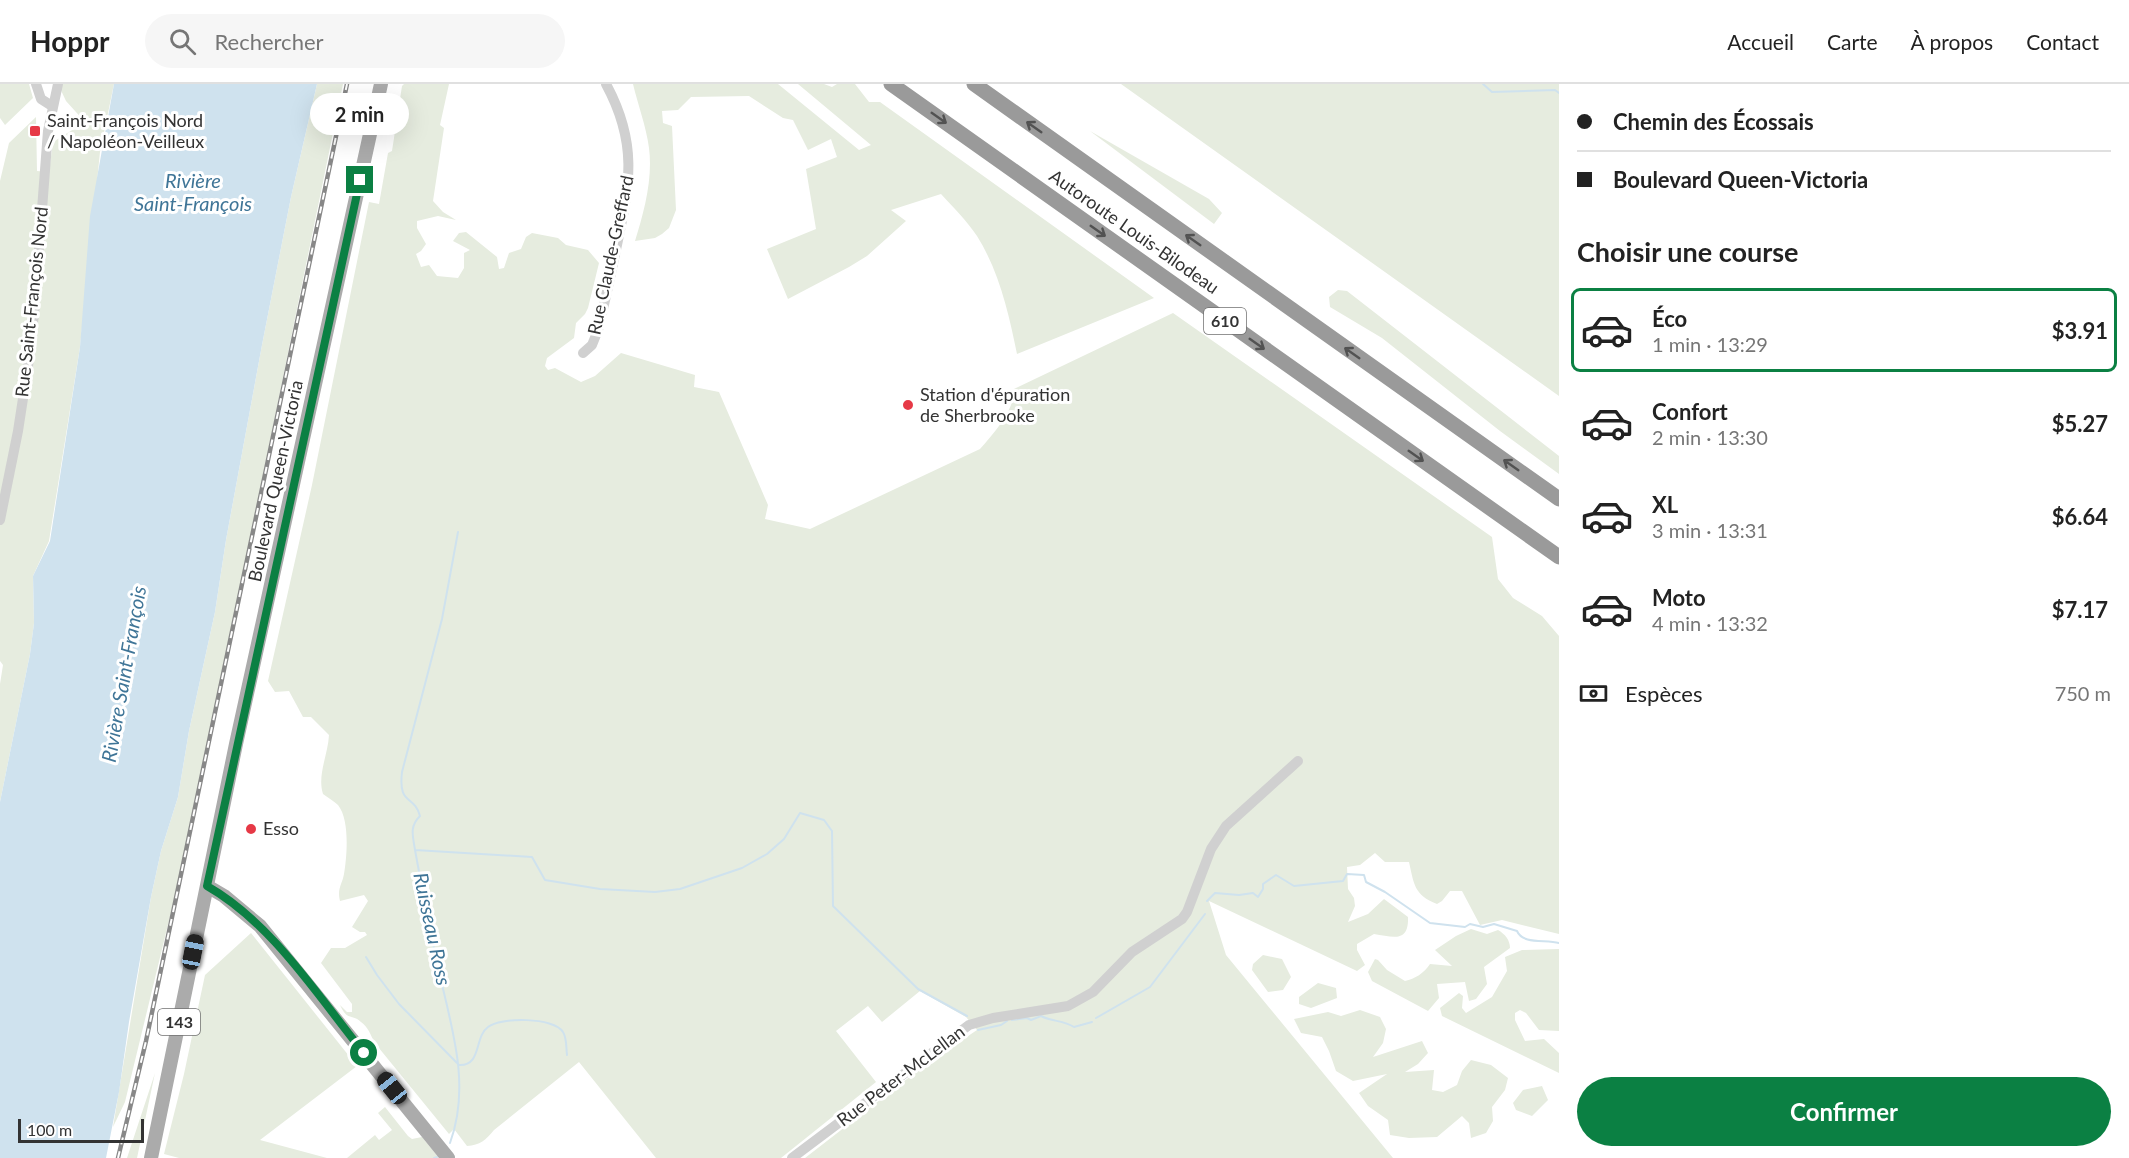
<!DOCTYPE html>
<html lang="fr">
<meta charset="utf-8">
<style>
:root{--surface:#fff;--page:#f6f6f6;--text:#222;--muted:#767676;--line:#e0e0e0;--accent:#0b8043}
body{margin:0;font-family:Lato,sans-serif;background:var(--page);color:var(--text);height:100vh;display:flex;flex-direction:column;font-size:22px;white-space:nowrap}
*{box-sizing:border-box;margin:0}
p{font-size:20px;color:var(--muted)}
.icon{flex:none;width:33px;height:33px;fill:none;stroke:currentColor;stroke-width:2;stroke-linecap:round;stroke-linejoin:round}
.map{position:relative;flex:1;overflow:hidden}
.panel{display:flex;flex-direction:column;background:var(--surface);width:570px}
.panel>*{flex:none}
.guide{display:grid;align-content:center;height:132px;padding:0 18px;background:var(--surface)}
.scale{position:absolute;left:18px;bottom:15px;width:126px;box-sizing:border-box;padding-left:6px;border:3px solid #333;border-top:0;font-size:16px;line-height:21px;white-space:nowrap;color:#333;-webkit-text-stroke:4px #fff;paint-order:stroke}
.end{position:absolute;width:27px;height:27px;margin:-14px;border:8px solid #0b8043;background:#fff;box-shadow:0 0 0 3px #fff}
.from{border-radius:50%}
.bubble{position:absolute;height:42px;border-radius:21px;background:var(--surface);box-shadow:0 6px 24px #0002;font-size:20px;font-weight:700;line-height:42px;text-align:center}
.car{position:absolute;width:18px;height:36px;margin:-18px -9px;border-radius:8px;box-shadow:0 0 4px 2px #0007;background:linear-gradient(#222 24%,#8ab4d8 0 40%,#222 0 76%,#8ab4d8 0 86%,#222 0)}
.guide b{display:flex;align-items:center;gap:21px;height:57px;font-size:22px}
.guide b+b{border-top:2px solid var(--line)}
.guide i{width:15px;height:15px;background:var(--text)}
ul{padding:0;list-style:none}
li{display:flex;align-items:center;gap:18px;height:84px;margin:0 12px 9px;padding:0 6px;border:3px solid transparent;border-radius:9px}
li div{flex:1}
li b{display:block;font-size:22px}
li em{font-style:normal;font-weight:700}
li.selected{border-color:var(--accent)}
li>.icon{width:54px;height:54px;stroke-width:1.5}
h2{padding:0 18px;font-size:27px;line-height:72px}
.pay{display:flex;align-items:center;gap:15px;height:66px;padding:0 18px;font-size:22px}
.pay p{margin-inline-start:auto}
.primary-button{display:flex;gap:12px;margin-top:auto;padding:12px 18px}
.primary-button a{flex:1;height:69px;border-radius:36px;background:var(--accent);color:#fff;font-size:24px;font-weight:700;line-height:69px;text-align:center}
header{display:flex;align-items:center;gap:36px;box-sizing:border-box;height:84px;padding:0 30px;background:var(--surface);border-bottom:2px solid var(--line)}
header strong{font-size:28px}
nav{display:flex;gap:33px;margin-inline-start:auto;font-size:21px}
.search{width:420px;height:54px;background:var(--page);display:flex;align-items:center;gap:15px;box-sizing:border-box;padding:0 21px;border-radius:33px;color:var(--muted);font-size:22px}
main{display:flex;flex:1;min-height:0}
.map>svg:first-child{display:block}
.green{fill:#e6ecdf}
.water{fill:#cfe2ee}
.lines{fill:none;stroke-linecap:round;stroke-linejoin:round}
.stream{stroke:#cfe2ee;stroke-width:2}
.minor{stroke:#d0d0d0;stroke-width:10}
.major{stroke:#ababab;stroke-width:14}
.highway{stroke:#9a9a9a;stroke-width:15}
.rail-casing{stroke:#888;stroke-width:4.5}
.rail{stroke:#fff;stroke-width:2;stroke-dasharray:7;stroke-linecap:butt}
.oneway{stroke:#525252}
.route{stroke:#0b8043;stroke-width:8}
.poi-dot{fill:#e63946;stroke:#fff;stroke-width:2}
.labels{text-anchor:middle;stroke-width:6;stroke-linejoin:round;paint-order:stroke}
.shield{fill:#fff;stroke:#707070;stroke-width:1.5}
.shield-label{font-size:16px;font-weight:bold;fill:#333}
.poi-label{font-size:18px;fill:#333;stroke:#fff;text-anchor:start}
.street-label{font-size:18px;fill:#333;stroke:#fff}
.water-label{font-size:20px;font-style:italic;fill:#3f7597;stroke:#fff}
</style>
<header>
<strong>Hoppr</strong>
<div class="search"><svg class="icon" aria-label="search" viewBox="0 0 24 24"><circle cx="10" cy="10" r="6"/><path d="M15 15l6 6"/></svg>Rechercher</div>
<nav><a>Accueil</a><a>Carte</a><a>À propos</a><a>Contact</a></nav>
</header>
<main>
<div class="map">
<svg width="1559" height="1074" viewBox="0 0 1559 1074">
<rect width="100%" height="100%" fill="#fff"/>
<path class="green" d="M0,0H29L33,14L5,41L0,34Z
M58,0H114L100,68L80,263L49,457L33,492L34,539L30,570L0,718V600L3,581L0,577V97L9,59L36,33L37,87L49,88L53,58L85,38L66,17Z
M317,0H343L188,758L125,1018L113,1043L151,813L161,767L178,713L189,647L215,528L226,456L262,261L291,113Z
M404,0H449L440,41L444,44L433,117L443,128L456,136L438,132L417,137V144L426,160L421,167L416,170L421,183L429,181L437,192L458,194L464,184V169L470,166L453,157L459,149L466,148L497,173L499,185L504,184L509,169L521,165L526,153L532,149L558,154L566,161L588,166L599,179L588,224L585,230L576,239L574,254L547,274L545,282L548,286L555,284L581,298L595,292L621,269L695,291L694,303L719,308L768,421L765,435L810,445L980,365C992,352 1016,324 1014,305L1173,229L1492,453L1498,495L1513,514L1542,532L1559,552V850L1502,836L1480,841L1462,807H1450L1442,817L1437,820C1414,811 1414,800 1409,778H1385L1375,769L1360,781L1347,783L1348,805L1354,814L1355,822L1348,838L1368,830L1384,815L1408,833C1409,859 1393,853 1374,850L1357,860V866L1365,881L1357,887L1209,817L1226,871L1393,1074H805L925,981L977,946L966,933L920,907L882,938L868,922L836,947L876,998L781,1074H656L579,978L494,1046C486,1056 480,1061 467,1062L454,1045L449,1050L374,958C371,951 368,943 361,938C351,929 348,938 340,921L347,928H352V920L321,879L331,864H345L367,851L365,848H360L352,843L368,817L364,811L340,817C337,804 342,801 344,790C347,772 350,736 338,721C334,717 328,714 323,710C317,691 328,671 329,651L311,633H303L289,607L275,608L268,597L312,401L369,118L379,120L388,69L392,67L402,2Z
M633,0H778L859,66L871,61L798,0H824L832,3L837,0H855L869,18H880L1154,214L1017,270C1009,230 999,187 977,152C967,137 953,123 941,110L891,126L906,137L867,172L849,183L788,215L767,165L816,145L806,85L837,73L831,55L808,66L793,36L783,34L749,12L691,13L678,26L662,27L663,39L672,42L676,126L669,144L662,150L655,154L635,157C644,128 653,95 649,64C646,42 638,21 633,0Z
M1121,0H1559V312Z
M1090,47L1209,115L1222,129L1214,140Z
M1338,206L1347,207L1559,372V390L1500,347L1382,254L1330,223L1329,213Z
M1471,845L1487,850L1498,846C1505,850 1510,856 1510,864L1484,883L1487,900L1476,915L1469,917L1465,898L1437,900L1439,914L1428,927L1372,897L1368,888L1375,875L1378,876L1387,886L1405,897C1415,895 1424,889 1430,880L1452,882L1435,866L1456,852Z
M251,849L357,982L260,1056L327,1074H179L164,1070L184,990L205,891Z
M1559,865V947L1539,946L1526,929L1520,926L1515,929V936L1525,957L1544,955L1559,969V989L1442,932L1440,924L1459,909L1463,912L1462,924L1466,929L1492,913L1507,887L1505,873L1522,866Z
M1263,871L1282,875L1291,893L1283,906L1268,908L1252,886L1253,880Z
M1318,899L1336,904L1337,914L1311,924L1299,920V913Z
M1360,926L1380,933L1386,945L1383,959L1373,973L1422,957L1428,969L1418,980L1405,988L1434,986L1432,1006L1443,1008L1457,1001L1462,987L1471,976L1491,981L1508,994L1505,1006L1492,1023L1493,1037L1486,1049L1471,1054L1469,1039L1462,1032L1437,1053L1409,1054L1390,1051L1388,1036L1368,1022L1359,1009L1387,990L1353,997L1336,987L1329,967L1322,953L1301,949L1294,935L1328,928L1341,932Z
M155,989L137,1074H127Z
M1542,1002L1548,1016L1532,1032L1516,1026L1513,1019L1523,1006Z
M385,1023L408,1052L412,1055L422,1053L439,1074H347L375,1051L379,1056L392,1046L378,1029Z"/>
<path class="water" d="M114,0H317L291,113L262,261L226,456L215,528L189,647L178,713L161,767L151,813L129,938L119,1008L106,1074H0V718L30,570L34,539L33,492L50,457L80,263L90,132Z"/>
<g class="lines">
<path class="stream" d="M1483,0L1492,8L1555,6L1559,9
M415,766C413,752 409,743 420,732C414,710 398,722 402,688L442,535L458,448
M1207,817L1215,809L1239,811L1253,809L1258,813L1263,805V800L1276,791L1294,802L1343,797L1347,790L1364,791L1366,798L1385,808L1430,839L1465,843L1470,840L1483,843L1494,840L1517,847C1523,861 1546,855 1559,859
M366,873L377,891L399,920L459,981C482,982 474,953 488,943C500,933 554,933 563,948C567,954 566,964 567,971
M1096,934L1150,903L1205,830
M1012,936L1027,934L1031,936L1041,932C1053,938 1063,936 1074,943L1092,938
M978,946L1001,941L1007,937
M450,1059C472,999 450,939 437,879C429,841 422,804 415,766L532,773L545,796L600,805L655,808L680,805L742,784L767,770L784,755L800,729L824,736L832,747L833,822L918,905L967,932
M434,1074L437,1073"/>
<path class="minor" d="M36,0L41,15L52,22
M583,269L592,261L598,246C605,218 611,189 617,161C630,99 638,59 606,0
M0,436L18,347L28,282L34,230L48,47L58,0
M792,1074L969,941L993,934L1068,922L1093,908L1132,868L1182,835L1187,828L1211,765L1226,742L1298,677"/>
<path class="major" d="M207,802L224,812L260,842L448,1074
M151,1074L236,660L381,0"/>
<path class="highway" d="M891,0L1559,473
M974,0L1559,415"/>
<g class="rail-casing">
<path id="rail" d="M118,1074L146,957L347,0"/>
</g>
<use href="#rail" class="rail"/>
</g>
<defs><path id="oneway-shaft" d="M-6 0H5M1.5-3L5.5 0L1.5 3" fill="none" stroke-width="1.6" stroke-linecap="round" stroke-linejoin="round" transform="scale(1.5)"/></defs>
<g class="oneway">
<use href="#oneway-shaft" transform="translate(939 34) rotate(35)"/>
<use href="#oneway-shaft" transform="translate(1034 43) rotate(-145)"/>
<use href="#oneway-shaft" transform="translate(1098 147) rotate(35)"/>
<use href="#oneway-shaft" transform="translate(1193 156) rotate(-145)"/>
<use href="#oneway-shaft" transform="translate(1257 260) rotate(35)"/>
<use href="#oneway-shaft" transform="translate(1352 269) rotate(-145)"/>
<use href="#oneway-shaft" transform="translate(1416 372) rotate(35)"/>
<use href="#oneway-shaft" transform="translate(1511 381) rotate(-145)"/>
</g>
<g class="lines">
<path class="route" d="M360,96L207,802C272,839 317,911 364,969"/>
</g>
<g class="poi-dot">
<rect x="29" y="41" width="12" height="12" rx="3"/>
<circle cx="908" cy="321" r="6"/>
<circle cx="251" cy="745" r="6"/>
</g>
<g class="labels">
<g class="shield">
<rect x="1204" y="224" width="42" height="26" rx="4.5"/>
<rect x="158" y="925" width="42" height="26" rx="4.5"/>
</g>
<g class="shield-label">
<text x="1225" y="243">610</text>
<text x="179" y="944">143</text>
</g>
<g class="poi-label">
<text x="47" y="43">Saint-François Nord<tspan x="47" dy="21">/ Napoléon-Veilleux</tspan></text>
<text x="920" y="317">Station d'épuration<tspan x="920" dy="21">de Sherbrooke</tspan></text>
<text x="263" y="751">Esso</text>
</g>
<g class="street-label">
<text transform="translate(1134 148) rotate(35)" y="6">Autoroute Louis-Bilodeau</text>
<text transform="translate(611 171) rotate(-78)" y="6">Rue Claude-Greffard</text>
<text transform="translate(32 218) rotate(-84)" y="6">Rue Saint-François Nord</text>
<text transform="translate(276 397) rotate(-78)" y="6">Boulevard Queen-Victoria</text>
<text transform="translate(901 992) rotate(-37)" y="6">Rue Peter-McLellan</text>
</g>
<g class="water-label">
<text x="193" y="104">Rivière<tspan x="193" dy="23">Saint-François</tspan></text>
<text transform="translate(124 590) rotate(-80)" y="7">Rivière Saint-François</text>
<text transform="translate(432 845) rotate(78)" y="7">Ruisseau Ross</text>
</g>
</g>
</svg>
<div class="scale">100 m</div>
<i class="end from" style="left:364px;top:969px"></i>
<i class="end" style="left:360px;top:96px"></i>
<div class="bubble" style="left:310px;top:9px;width:99px">2 min</div>
<i class="car" style="left:193px;top:868px;rotate:11deg"></i>
<i class="car" style="left:392px;top:1004px;rotate:321deg"></i>
</div>
<section class="panel">
<div class="guide">
<b><i class="from"></i>Chemin des Écossais</b>
<b><i></i>Boulevard Queen-Victoria</b>
</div>
<h2>Choisir une course</h2>
<ul>
<li class="selected"><svg class="icon" aria-label="car" viewBox="0 0 24 24"><path d="M5 17H2v-5l4-1 3-4h7l3 4 3 1v5h-3M9 17h6M6 11h13"/><circle cx="7" cy="17" r="2"/><circle cx="17" cy="17" r="2"/></svg><div><b>Éco</b><p>1 min · 13:29</p></div><em>$3.91</em></li>
<li><svg class="icon" aria-label="car" viewBox="0 0 24 24"><path d="M5 17H2v-5l4-1 3-4h7l3 4 3 1v5h-3M9 17h6M6 11h13"/><circle cx="7" cy="17" r="2"/><circle cx="17" cy="17" r="2"/></svg><div><b>Confort</b><p>2 min · 13:30</p></div><em>$5.27</em></li>
<li><svg class="icon" aria-label="car" viewBox="0 0 24 24"><path d="M5 17H2v-5l4-1 3-4h7l3 4 3 1v5h-3M9 17h6M6 11h13"/><circle cx="7" cy="17" r="2"/><circle cx="17" cy="17" r="2"/></svg><div><b>XL</b><p>3 min · 13:31</p></div><em>$6.64</em></li>
<li><svg class="icon" aria-label="car" viewBox="0 0 24 24"><path d="M5 17H2v-5l4-1 3-4h7l3 4 3 1v5h-3M9 17h6M6 11h13"/><circle cx="7" cy="17" r="2"/><circle cx="17" cy="17" r="2"/></svg><div><b>Moto</b><p>4 min · 13:32</p></div><em>$7.17</em></li>
</ul>
<div class="pay"><svg class="icon" aria-label="cash" viewBox="0 0 24 24"><path d="M3 7h18v10H3z"/><circle cx="12" cy="12" r="2"/></svg>Espèces<p>750 m</p></div>
<div class="primary-button"><a>Confirmer</a></div>
</section>
</main>
